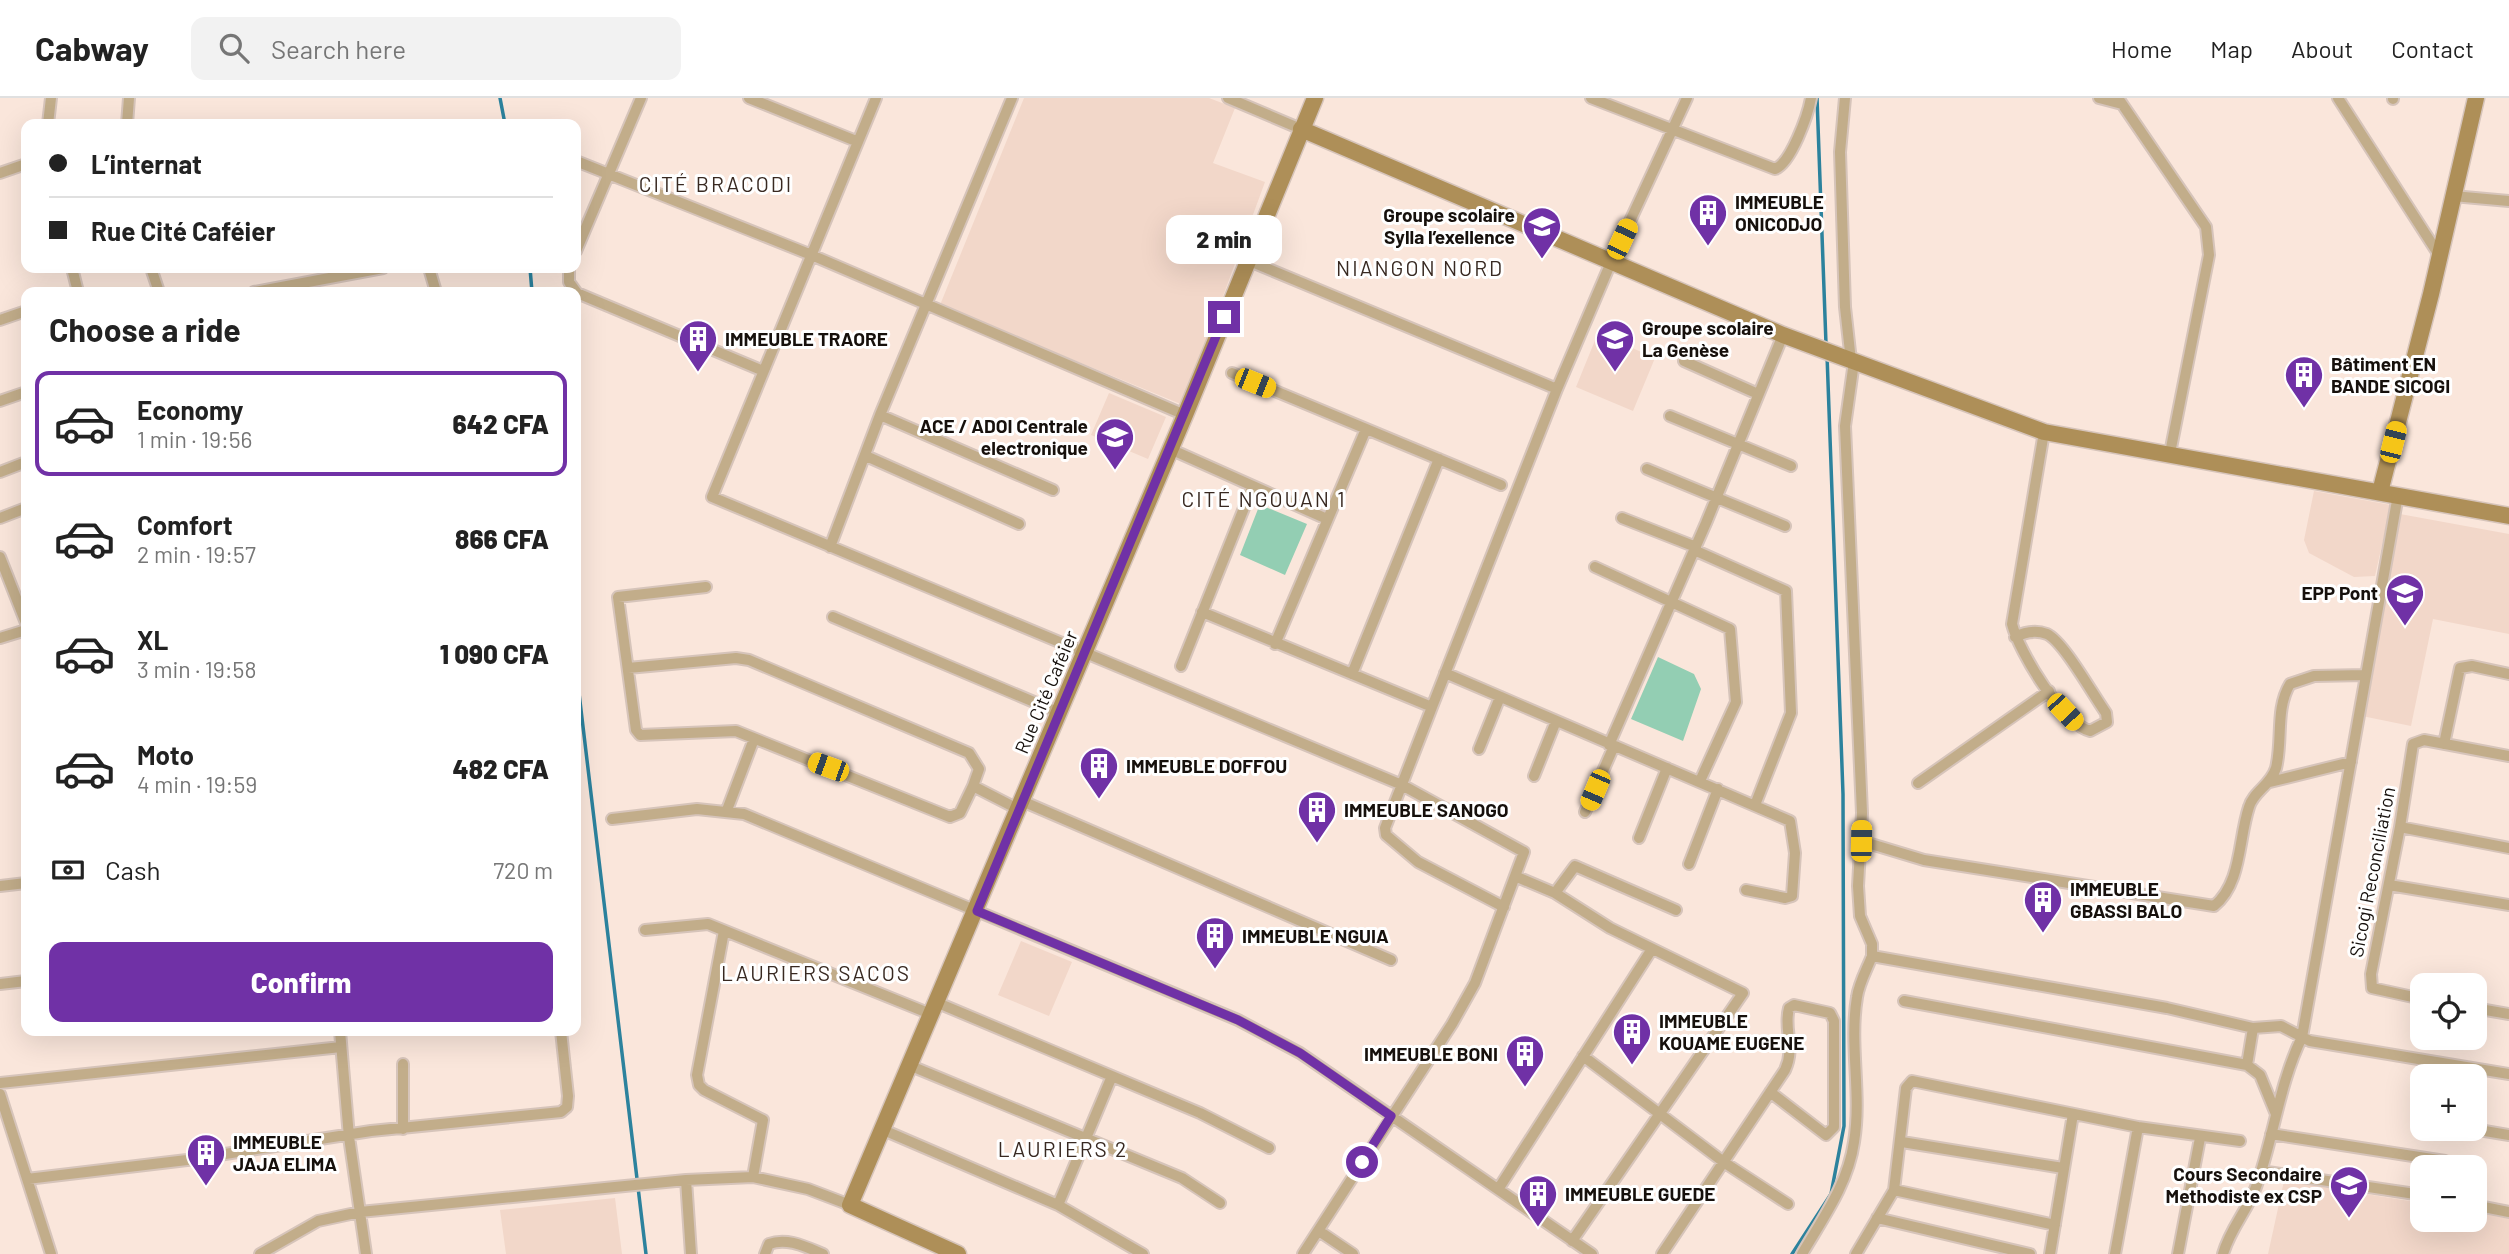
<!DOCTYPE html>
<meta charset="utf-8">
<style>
:root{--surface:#fff;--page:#f2f2f2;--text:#222;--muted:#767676;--line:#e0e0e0;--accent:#7031a6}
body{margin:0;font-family:Barlow,sans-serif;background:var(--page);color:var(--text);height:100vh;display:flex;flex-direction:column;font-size:26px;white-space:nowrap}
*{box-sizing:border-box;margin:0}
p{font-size:23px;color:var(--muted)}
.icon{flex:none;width:38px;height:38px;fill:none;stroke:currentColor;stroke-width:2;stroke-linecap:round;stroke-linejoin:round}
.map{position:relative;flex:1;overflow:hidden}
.side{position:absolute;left:21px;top:189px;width:560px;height:749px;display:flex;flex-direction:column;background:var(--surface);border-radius:14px;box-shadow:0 7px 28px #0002}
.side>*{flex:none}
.hud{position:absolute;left:21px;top:21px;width:560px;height:154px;border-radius:14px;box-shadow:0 7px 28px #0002;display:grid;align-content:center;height:154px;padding:0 28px;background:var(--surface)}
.fabs{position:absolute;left:2410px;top:875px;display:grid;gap:14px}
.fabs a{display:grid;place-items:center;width:77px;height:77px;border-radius:14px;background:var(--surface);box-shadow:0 7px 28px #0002;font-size:35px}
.end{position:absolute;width:32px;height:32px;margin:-16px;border:9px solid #7031a6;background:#fff;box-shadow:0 0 0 4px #fff}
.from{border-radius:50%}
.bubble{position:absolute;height:49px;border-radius:14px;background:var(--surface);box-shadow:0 7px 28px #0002;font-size:23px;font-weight:800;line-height:49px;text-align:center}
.car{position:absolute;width:21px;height:42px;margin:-21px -10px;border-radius:9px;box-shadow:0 0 5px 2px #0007;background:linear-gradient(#f5c518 24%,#345 0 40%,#f5c518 0 76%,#345 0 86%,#f5c518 0)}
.hud b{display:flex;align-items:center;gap:24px;height:66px;font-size:26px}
.hud b+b{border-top:2px solid var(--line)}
.hud i{width:18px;height:18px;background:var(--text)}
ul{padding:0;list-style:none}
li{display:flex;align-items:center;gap:21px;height:105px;margin:0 14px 10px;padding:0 14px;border:4px solid transparent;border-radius:14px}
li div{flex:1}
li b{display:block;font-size:26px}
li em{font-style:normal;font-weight:800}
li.selected{border-color:var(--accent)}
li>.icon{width:63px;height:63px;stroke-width:1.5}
h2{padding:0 28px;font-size:32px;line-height:84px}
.pay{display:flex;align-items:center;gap:18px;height:77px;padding:0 28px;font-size:26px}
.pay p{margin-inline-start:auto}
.action{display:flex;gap:14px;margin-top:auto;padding:14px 28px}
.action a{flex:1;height:80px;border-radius:14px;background:var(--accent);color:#fff;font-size:28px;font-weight:800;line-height:80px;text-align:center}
header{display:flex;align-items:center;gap:42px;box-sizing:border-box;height:98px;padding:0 35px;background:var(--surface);border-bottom:2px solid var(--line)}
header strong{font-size:33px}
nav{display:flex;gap:38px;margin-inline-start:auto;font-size:24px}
.search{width:490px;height:63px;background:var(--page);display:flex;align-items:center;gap:18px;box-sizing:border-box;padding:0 24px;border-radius:14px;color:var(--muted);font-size:26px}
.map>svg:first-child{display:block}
.built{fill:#f2d7c9}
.green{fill:#93ceb3}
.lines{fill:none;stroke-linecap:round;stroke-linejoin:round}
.stream{stroke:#2c829d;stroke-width:3.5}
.street-casing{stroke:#d6c4ba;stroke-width:14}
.secondary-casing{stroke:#d6c4ba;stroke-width:19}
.street{stroke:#c2ad8a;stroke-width:10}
.secondary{stroke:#ae8f58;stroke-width:16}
.route{stroke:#7031a6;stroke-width:9}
.labels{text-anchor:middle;stroke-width:6;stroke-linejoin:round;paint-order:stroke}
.poi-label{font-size:19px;font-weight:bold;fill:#16100c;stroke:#fff;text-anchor:start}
.street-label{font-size:19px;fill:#16100c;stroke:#fff}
.neighbourhood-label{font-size:21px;letter-spacing:2px;fill:#382921;stroke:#fff}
</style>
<header>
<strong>Cabway</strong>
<div class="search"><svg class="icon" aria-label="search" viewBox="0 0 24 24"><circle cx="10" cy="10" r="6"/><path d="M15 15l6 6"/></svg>Search here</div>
<nav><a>Home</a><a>Map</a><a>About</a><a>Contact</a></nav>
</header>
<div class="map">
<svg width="2509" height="1156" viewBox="0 0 2509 1156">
<rect width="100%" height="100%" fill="#fae6db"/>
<path class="built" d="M1024,0H1209L1235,10L1213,65L1265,84L1183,307L940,207Z
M1598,235L1655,260L1633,313L1576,289Z
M1109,295L1166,319L1148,361L1091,337Z
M2314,393L2391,407L2375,478L2354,479L2309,455L2304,442Z
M2400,416L2509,436V536L2433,521L2411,628L2362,618Z
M1021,843L1072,864L1049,918L998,897Z
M2284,1083L2422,1105V1122H2474L2475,1114L2509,1119V1156H2268Z
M615,1100L622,1156H506L500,1112Z"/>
<path class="green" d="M1263,408L1307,426L1285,477L1240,457L1258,411Z
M1658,559L1694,576L1701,591L1683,643L1631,621Z"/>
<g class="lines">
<path class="stream" d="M500,0L505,26
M1817,0L1826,246
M530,170L532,194
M576,570L646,1156
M1792,1156L1831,1096L1844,1028L1843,696L1827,257"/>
<g class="street-casing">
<path id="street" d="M749,0L856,43
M876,0L712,399L1402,687L1524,754L1475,885L1452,926L1303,1156
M1228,0L1301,31
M1591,0L1775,71C1791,65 1808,17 1811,0
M1845,0L1840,54L1845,209L1851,263
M2099,0L2122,6
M2118,0L2206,129L2209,157L2170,355
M2338,0L2439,157
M2393,1V0
M48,26L51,0
M127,26L129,0
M576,63L809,156L1185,317
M0,75L26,66
M2453,98L2509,103
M576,153L641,0
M1247,162L1557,291L1612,162L1687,0
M72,170L78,194
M151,170L159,194
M429,170L436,194
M569,170V184L577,195L761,272
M254,194L383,170
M0,222L26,213
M1684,263L1758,296
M1854,264L1845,328L1862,715L1858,788L1860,818L1872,846V858
M1232,275L1501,387
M0,303L26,294
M880,317L1053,392
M1670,318L1791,368
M1170,351L1327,421
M866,358L1019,426
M1647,371L1785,428
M0,374L26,364
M0,420L26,410
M1622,420L1696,449
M830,449L880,317L1012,0
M1694,452L1786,493L1791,615L1755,707
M0,459L26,525
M1595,469L1730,531L1736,604L1700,683
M706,489L618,499L636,632L640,637L736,633L950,719L960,715L973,688
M1202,514L1432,609L1557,291
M833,519L1060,615
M2015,539C2025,534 2036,532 2047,536C2064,544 2093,597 2106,615L2107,624L2090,633C2063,626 2019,554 2012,526L2044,334
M0,540L26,532
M1275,546L1366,331
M1181,568L1252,390
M628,570L736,560L749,562L969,655L979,671L973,688L1018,711
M1445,575L1790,723L1795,755L1792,798L1785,800L1746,792
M1352,576L1439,361
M1432,609L1385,730L1386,737L1418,764L1504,809
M2444,646L2460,570L2472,568L2509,576
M1609,647L1706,425L1783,237
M1479,651L1500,599
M1534,678L1556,623
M2270,684L2351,664
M1918,685L2049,593
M1022,703L1391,862
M727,712L754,641
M1585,714L1614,648
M612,721L697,711L744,716L1238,922L1300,955L1592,1156
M2400,729L2509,750
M1639,740L1667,670
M1861,743L1924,762L2214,808C2242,785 2238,742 2249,709C2253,694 2271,687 2276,670C2283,642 2275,611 2290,586L2314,578L2366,577
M1689,766L1718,691
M1517,779L1555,795L1610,830L1743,895L1572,1143
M2389,787L2509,807
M0,788L26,785
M1555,795L1575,768L1676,812
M645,832L708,826L933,917
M724,833L697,977L699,987L704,992L763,1022L753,1079
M0,886L26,883
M2422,901L2372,890L2371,876L2400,729L2413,646L2424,642L2509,658
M1904,903L2247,967L2260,977L2276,1016
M938,905L1200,1015L1269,1050
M2474,910L2509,916
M340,933L349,1039L366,1156
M1583,958L1725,1065L1788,1106
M403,966V1031
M2247,967L2253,930
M911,968L1182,1080L1220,1105
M0,985L341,949
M0,996L51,1156
M881,1031L1058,1107L1143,1156
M2473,1031L2509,1037
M2271,1036L2445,1063
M1902,1044L2063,1070
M2261,1073L2422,1097
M27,1081L187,1062L371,1033L561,1014L567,1009L568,998L561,933
M686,1082L691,1156
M1499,1090L1652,851
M1894,1092L2055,1127
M1058,1107L1112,978
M2474,1107L2509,1114
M1877,1120L2030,1156
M1319,1133L1353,1156
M260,1156L318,1123L360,1114L686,1082L753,1079L808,1091L850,1107
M765,1156L769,1146C787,1139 806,1149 823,1156
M1662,1156L1785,972C1796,948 1783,932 1789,910L1794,907L1830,915L1834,923V1029L1826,1037L1770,994
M1802,1156C1823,1120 1848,1086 1854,1044C1862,996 1849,947 1857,899C1859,885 1867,871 1872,858L2167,910L2253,930L2281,928L2310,943L2509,976
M1856,1156L1894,1092L1906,990L1912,983L2138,1029L2240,1043
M2050,1156L2073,1016
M2115,1156L2138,1029
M2178,1156L2200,1040
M2223,1156C2230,1131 2247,1113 2256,1089C2274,1039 2279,986 2302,939L2398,397"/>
</g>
<g class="secondary-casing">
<path id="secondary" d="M1301,31L1783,237L2044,334L2509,418
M2380,394L2431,196L2476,0
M958,1156L850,1107L1185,317L1315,0"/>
</g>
<use href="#street" class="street"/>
<use href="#secondary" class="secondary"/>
</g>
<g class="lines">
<path class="route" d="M1224,219L977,813L1238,922L1300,955L1391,1018L1362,1064"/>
</g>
<defs>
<g id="building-pin" transform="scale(2.0125)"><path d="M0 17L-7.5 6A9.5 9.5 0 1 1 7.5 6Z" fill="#7031a6" stroke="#fff"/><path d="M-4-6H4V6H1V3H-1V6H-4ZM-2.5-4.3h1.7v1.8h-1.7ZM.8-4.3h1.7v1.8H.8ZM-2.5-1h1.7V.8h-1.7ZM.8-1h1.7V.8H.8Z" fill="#fff"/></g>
<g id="school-pin" transform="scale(2.0125)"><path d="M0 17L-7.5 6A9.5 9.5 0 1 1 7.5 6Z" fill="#7031a6" stroke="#fff"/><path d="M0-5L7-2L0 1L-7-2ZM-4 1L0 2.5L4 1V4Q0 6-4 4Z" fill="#fff"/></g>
<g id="university-pin" transform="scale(2.0125)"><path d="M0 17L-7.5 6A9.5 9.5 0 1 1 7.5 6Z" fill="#7031a6" stroke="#fff"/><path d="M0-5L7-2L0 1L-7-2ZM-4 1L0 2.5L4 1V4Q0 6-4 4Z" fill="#fff"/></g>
</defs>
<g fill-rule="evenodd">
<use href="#building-pin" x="1708" y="115"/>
<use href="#school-pin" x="1542" y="128"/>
<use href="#building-pin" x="698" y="241"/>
<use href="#school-pin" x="1615" y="241"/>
<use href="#building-pin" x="2304" y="277"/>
<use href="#school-pin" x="1115" y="339"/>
<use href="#school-pin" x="2405" y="495"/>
<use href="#building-pin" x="1099" y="668"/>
<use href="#building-pin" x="1317" y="712"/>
<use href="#building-pin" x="2043" y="802"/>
<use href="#building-pin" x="1215" y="838"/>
<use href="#building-pin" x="1632" y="934"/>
<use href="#building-pin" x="1525" y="956"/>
<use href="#building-pin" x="206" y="1055"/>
<use href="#university-pin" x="2349" y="1087"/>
<use href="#building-pin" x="1538" y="1096"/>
</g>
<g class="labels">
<g class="poi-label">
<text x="1735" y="111">IMMEUBLE<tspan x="1735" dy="22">ONICODJO</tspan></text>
<text x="1515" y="124" text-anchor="end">Groupe scolaire<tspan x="1515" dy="22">Sylla l’exellence</tspan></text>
<text x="1642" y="237">Groupe scolaire<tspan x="1642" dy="22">La Genèse</tspan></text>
<text x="725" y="248">IMMEUBLE TRAORE</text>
<text x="2331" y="273">Bâtiment EN<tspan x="2331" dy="22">BANDE SICOGI</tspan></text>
<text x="1088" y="335" text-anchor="end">ACE / ADOI Centrale<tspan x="1088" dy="22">electronique</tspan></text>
<text x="2378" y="502" text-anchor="end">EPP Pont</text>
<text x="1126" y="675">IMMEUBLE DOFFOU</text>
<text x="1344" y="719">IMMEUBLE SANOGO</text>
<text x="2070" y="798">IMMEUBLE<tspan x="2070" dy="22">GBASSI BALO</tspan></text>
<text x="1242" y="845">IMMEUBLE NGUIA</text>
<text x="1659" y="930">IMMEUBLE<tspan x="1659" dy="22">KOUAME EUGENE</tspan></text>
<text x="1498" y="963" text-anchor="end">IMMEUBLE BONI</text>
<text x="233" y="1051">IMMEUBLE<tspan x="233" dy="22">JAJA ELIMA</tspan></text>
<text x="2322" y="1083" text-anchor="end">Cours Secondaire<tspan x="2322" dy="22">Methodiste ex CSP</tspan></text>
<text x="1565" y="1103">IMMEUBLE GUEDE</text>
</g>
<g class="street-label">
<text transform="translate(1046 594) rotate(-67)" y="7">Rue Cité Caféier</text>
<text transform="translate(2372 774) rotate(-79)" y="7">Sicogi Reconciliation</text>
</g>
<g class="neighbourhood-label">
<text x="716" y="94">CITÉ BRACODI</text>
<text x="1420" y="178">NIANGON NORD</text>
<text x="1264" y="409">CITÉ NGOUAN 1</text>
<text x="816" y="883">LAURIERS SACOS</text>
<text x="1063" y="1059">LAURIERS 2</text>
</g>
</g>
</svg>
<div class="fabs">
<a><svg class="icon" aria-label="locate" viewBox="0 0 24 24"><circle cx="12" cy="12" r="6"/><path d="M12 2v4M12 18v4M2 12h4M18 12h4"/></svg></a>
<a>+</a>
<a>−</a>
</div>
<i class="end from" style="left:1362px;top:1064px"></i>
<i class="end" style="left:1224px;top:219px"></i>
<div class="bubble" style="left:1166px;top:117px;width:116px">2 min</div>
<i class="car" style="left:1622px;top:141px;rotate:25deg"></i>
<i class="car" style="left:1255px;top:285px;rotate:112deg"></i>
<i class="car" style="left:2393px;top:344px;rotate:14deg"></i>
<i class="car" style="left:2065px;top:614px;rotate:137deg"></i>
<i class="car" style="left:828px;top:669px;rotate:290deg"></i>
<i class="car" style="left:1595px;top:692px;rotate:203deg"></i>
<i class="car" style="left:1861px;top:743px;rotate:1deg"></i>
<div class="hud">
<b><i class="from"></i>L’internat</b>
<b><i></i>Rue Cité Caféier</b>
</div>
<section class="side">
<h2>Choose a ride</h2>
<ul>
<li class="selected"><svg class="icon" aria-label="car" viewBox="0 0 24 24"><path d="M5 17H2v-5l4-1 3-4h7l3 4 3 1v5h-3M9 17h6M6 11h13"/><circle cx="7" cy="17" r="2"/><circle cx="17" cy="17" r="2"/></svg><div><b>Economy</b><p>1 min · 19:56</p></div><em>642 CFA</em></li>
<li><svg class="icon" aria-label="car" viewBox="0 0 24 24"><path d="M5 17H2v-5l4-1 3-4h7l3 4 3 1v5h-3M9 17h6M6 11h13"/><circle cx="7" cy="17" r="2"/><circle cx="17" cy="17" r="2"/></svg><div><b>Comfort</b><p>2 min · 19:57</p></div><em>866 CFA</em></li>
<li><svg class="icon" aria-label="car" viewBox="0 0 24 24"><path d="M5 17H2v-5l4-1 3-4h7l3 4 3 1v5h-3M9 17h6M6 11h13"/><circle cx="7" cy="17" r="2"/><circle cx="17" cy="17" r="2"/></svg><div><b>XL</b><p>3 min · 19:58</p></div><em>1 090 CFA</em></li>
<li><svg class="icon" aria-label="car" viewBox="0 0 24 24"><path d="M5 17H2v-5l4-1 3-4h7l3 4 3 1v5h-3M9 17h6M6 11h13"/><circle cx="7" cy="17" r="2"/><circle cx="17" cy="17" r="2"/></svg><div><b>Moto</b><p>4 min · 19:59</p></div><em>482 CFA</em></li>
</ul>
<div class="pay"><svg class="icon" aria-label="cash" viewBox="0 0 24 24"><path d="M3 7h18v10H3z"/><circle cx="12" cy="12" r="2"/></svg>Cash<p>720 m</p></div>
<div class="action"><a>Confirm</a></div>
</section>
</div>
